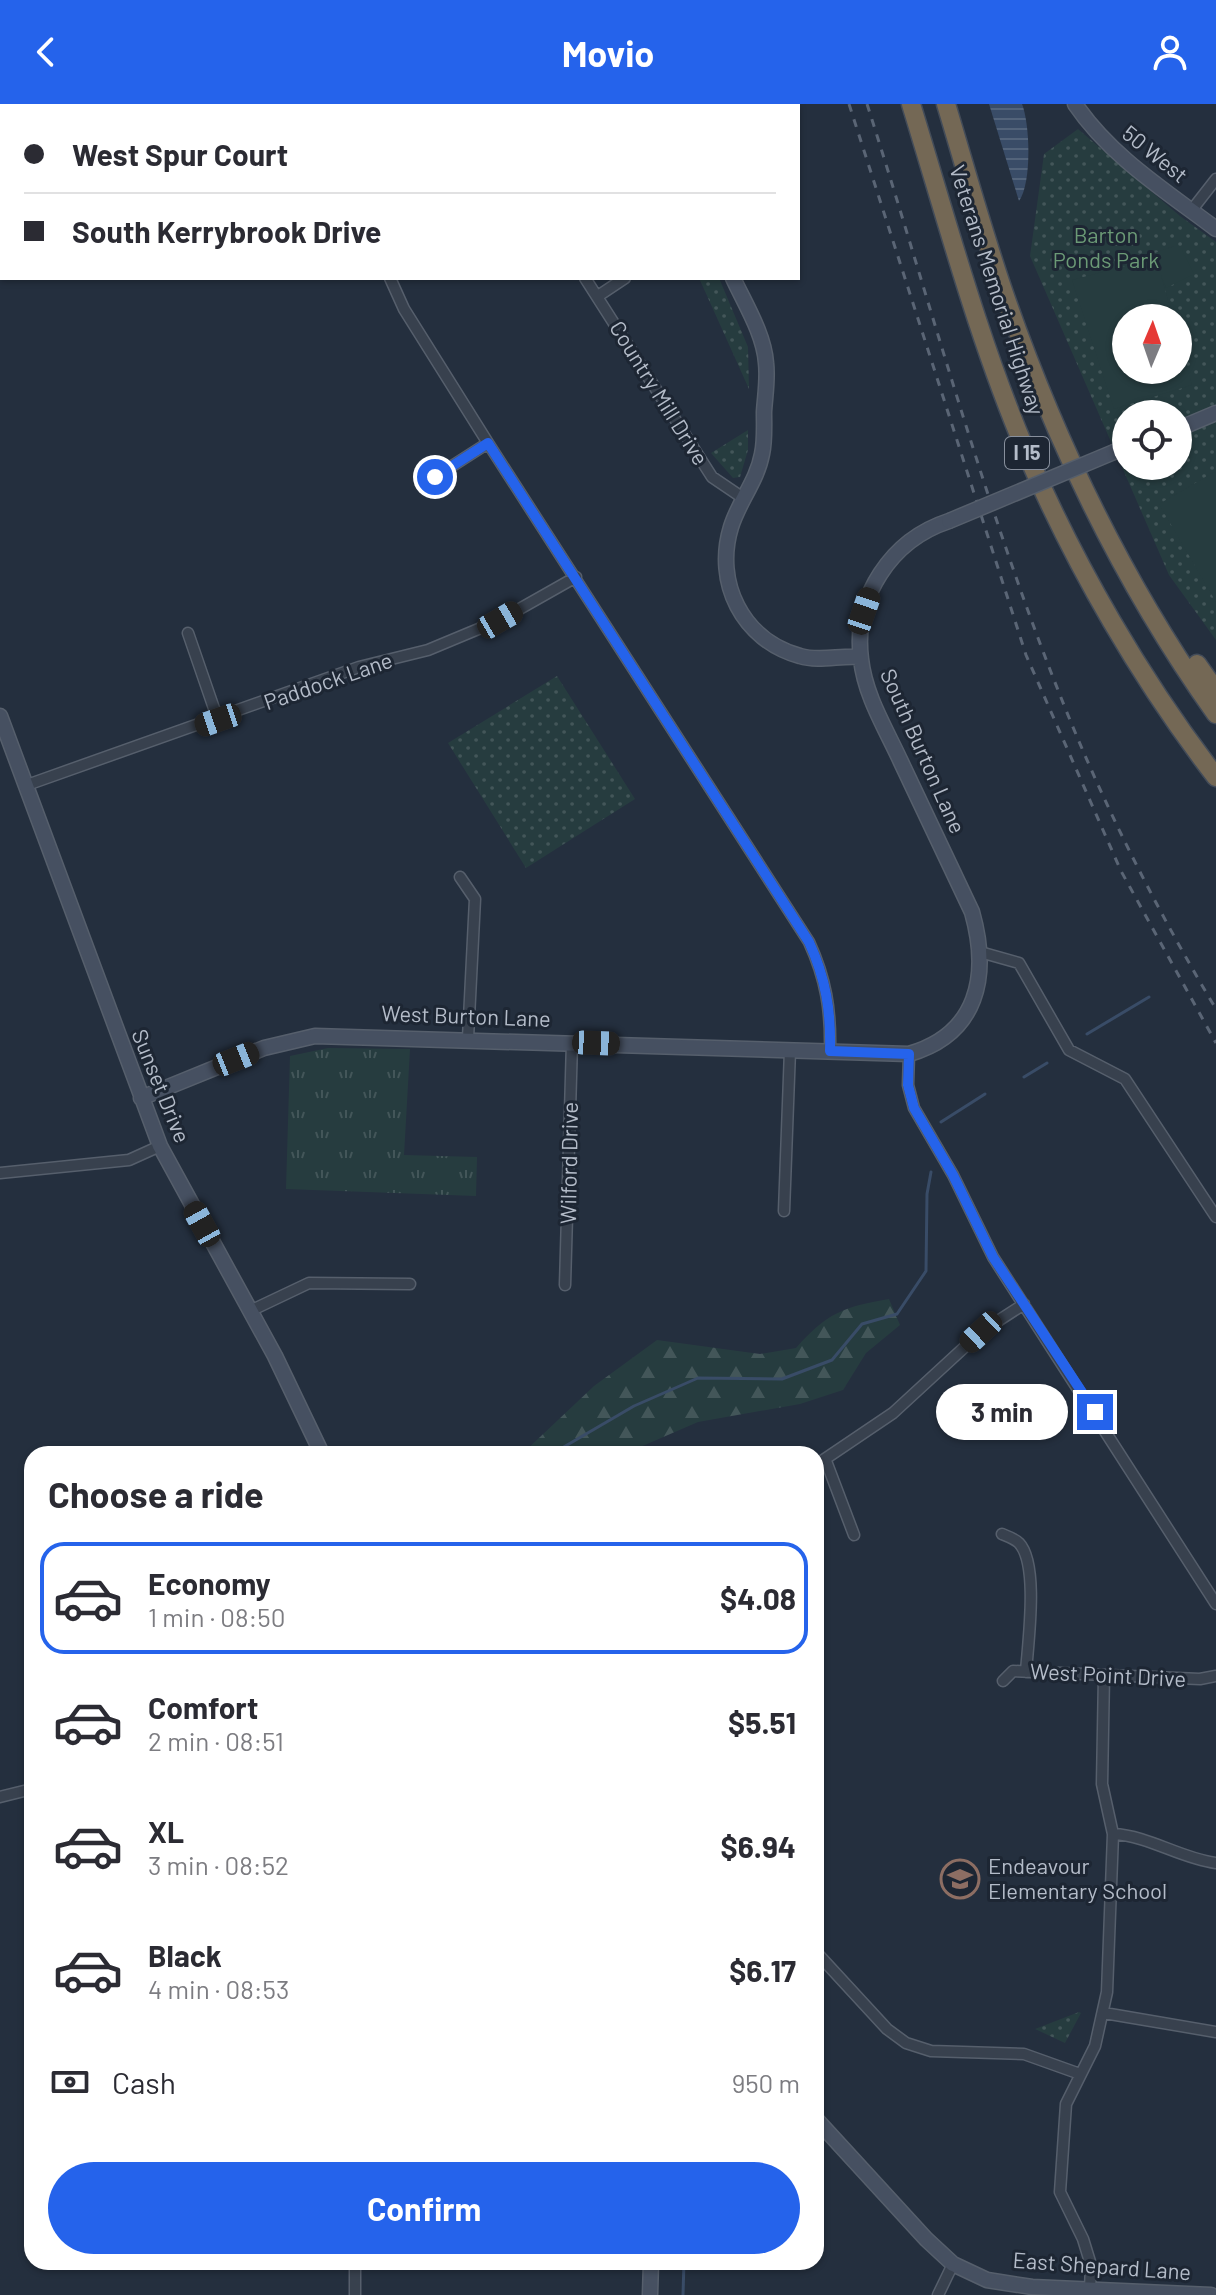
<!DOCTYPE html>
<meta charset="utf-8">
<style>
:root{--surface:#fff;--page:#f2f2f3;--text:#2b2b33;--muted:#7c7c81;--line:#e1e1e2;--accent:#2563eb}
body{margin:0;font-family:Barlow,sans-serif;background:var(--page);color:var(--text);height:100vh;display:flex;flex-direction:column;font-size:30px;white-space:nowrap}
*{box-sizing:border-box;margin:0}
p{font-size:26px;color:var(--muted)}
.icon{flex:none;width:44px;height:44px;fill:none;stroke:currentColor;stroke-width:2;stroke-linecap:round;stroke-linejoin:round}
.map{position:relative;flex:1;overflow:hidden}
.side{position:absolute;left:24px;top:1342px;width:800px;height:824px;display:flex;flex-direction:column;background:var(--surface);border-radius:24px;box-shadow:0 2px 6px #0004}
.side>*{flex:none}
.hud{position:absolute;left:0px;top:0px;width:800px;height:176px;box-shadow:0 2px 6px #0004;display:grid;align-content:center;height:176px;padding:0 24px;background:var(--surface)}
.needle{width:52px;rotate:2deg}
.tools{position:absolute;left:1112px;top:200px;display:grid;gap:16px}
.tools a{display:grid;place-items:center;width:80px;height:80px;border-radius:50%;background:var(--surface);box-shadow:0 2px 6px #0004;font-size:40px}
.end{position:absolute;width:36px;height:36px;margin:-18px;border:10px solid #2563eb;background:#fff;box-shadow:0 0 0 4px #fff}
.from{border-radius:50%}
.bubble{position:absolute;height:56px;border-radius:28px;background:var(--surface);box-shadow:0 2px 6px #0004;font-size:26px;font-weight:700;line-height:56px;text-align:center}
.car{position:absolute;width:24px;height:48px;margin:-24px -12px;border-radius:10px;box-shadow:0 0 6px 2px #0007;background:linear-gradient(#222 24%,#8ab4d8 0 40%,#222 0 76%,#8ab4d8 0 86%,#222 0)}
.hud b{display:flex;align-items:center;gap:28px;height:76px;font-size:30px}
.hud b+b{border-top:2px solid var(--line)}
.hud i{width:20px;height:20px;background:var(--text)}
ul{padding:0;list-style:none}
li{display:flex;align-items:center;gap:24px;height:112px;margin:0 16px 12px;padding:0 8px;border:4px solid transparent;border-radius:24px}
li div{flex:1}
li b{display:block;font-size:30px}
li em{font-style:normal;font-weight:700}
li.current{border-color:var(--accent)}
li>.icon{width:72px;height:72px;stroke-width:1.5}
h2{padding:0 24px;font-size:36px;line-height:96px}
.pay{display:flex;align-items:center;gap:20px;height:88px;padding:0 24px;font-size:30px}
.pay p{margin-inline-start:auto}
.action{display:flex;gap:16px;margin-top:auto;padding:16px 24px}
.action a{flex:1;height:92px;border-radius:48px;background:var(--accent);color:#fff;font-size:32px;font-weight:700;line-height:92px;text-align:center}
header{display:flex;justify-content:space-between;align-items:center;height:104px;padding:0 24px;background:var(--accent);color:#fff;font-size:36px;font-weight:700}
.map>svg:first-child{display:block}
.grass{fill:url(#grass-tufts)}
.forest{fill:url(#forest-firs)}
.park{fill:url(#park-dots);fill-rule:evenodd}
.garden{fill:#263c3f}
.water{fill:url(#water-rules)}
.lines{fill:none;stroke-linecap:round;stroke-linejoin:round}
.stream{stroke:#394c67;stroke-width:3}
.street-casing{stroke:#565f6c;stroke-width:13}
.secondary-casing{stroke:#565f6c;stroke-width:17}
.highway-casing{stroke:#434c59;stroke-width:21}
.street{stroke:#38414e;stroke-width:10}
.secondary{stroke:#465061;stroke-width:14}
.highway{stroke:#746855;stroke-width:18}
.rail{stroke:#5a6575;stroke-width:3;stroke-dasharray:8 8;stroke-linecap:butt}
.secondary-bridge-casing{stroke:#565f6c;stroke-width:17;stroke-linecap:butt}
.secondary-bridge{stroke:#465061;stroke-width:14}
.route{stroke:#2563eb;stroke-width:10}
.labels{text-anchor:middle;stroke-width:6;stroke-linejoin:round;paint-order:stroke}
.shield{fill:#1d2633;stroke:#878f9c;stroke-width:2}
.shield-label{font-size:20px;font-weight:bold;fill:#b4bcc9}
.street-label{font-size:22px;fill:#b4bcc9;stroke:#1d2633}
.park-label{font-size:22px;fill:#6b9a76;stroke:#1d2633}
.poi-label{font-size:22px;fill:#b4bcc9;stroke:#1d2633;text-anchor:start}
</style>
<header><svg class="icon" aria-label="back" viewBox="0 0 24 24"><path d="M15 5l-7 7 7 7"/></svg>Movio<svg class="icon" aria-label="person" viewBox="0 0 24 24"><circle cx="12" cy="8" r="4"/><path d="M4 21q1-7 8-7t8 7"/></svg></header>
<div class="map">
<svg width="1216" height="2191" viewBox="0 0 1216 2191">
<defs>
<pattern id="grass-tufts" width="24" height="20" patternUnits="userSpaceOnUse" patternTransform="scale(2)"><rect width="24" height="20" fill="#263c3f"/><path d="M3 7l-1-3M5 7V3M7 7l1-3M15 17l-1-3M17 17v-4M19 17l1-3" fill="none" stroke="#435659"/></pattern>
<pattern id="forest-firs" width="22" height="20" patternUnits="userSpaceOnUse" patternTransform="scale(2)"><rect width="22" height="20" fill="#263c3f"/><path d="M5 1l3.5 6h-7zM16 11l3.5 6h-7z" fill="#435659"/></pattern>
<pattern id="park-dots" width="8" height="8" patternUnits="userSpaceOnUse" patternTransform="scale(2)"><rect width="8" height="8" fill="#263c3f"/><path d="M2 2h.1M6 6h.1" fill="none" stroke="#435659" stroke-width="1.8" stroke-linecap="round"/></pattern>
<pattern id="water-rules" width="6" height="5" patternUnits="userSpaceOnUse" patternTransform="scale(2)"><rect width="6" height="5" fill="#394c67"/><path d="M0 2.5h6" fill="none" stroke="#53647b"/></pattern>
</defs>
<rect width="100%" height="100%" fill="#242f3e"/>
<path class="grass" d="M328,944L410,945L404,1051L477,1053L476,1092L286,1085L290,952Z"/>
<path class="forest" d="M889,1195L900,1221L866,1249L843,1286L800,1300L698,1318L624,1350H522L594,1282L657,1236L760,1250L796,1244C827,1209 843,1203 889,1195Z"/>
<path class="park" d="M1078,25L1180,112L1216,138V536L1169,471L1030,152L1044,50ZM1126,214H1178V266H1126ZM1126,310H1178V362H1126Z
M699,174H719L748,243L749,285Z
M748,326V346L740,373L733,374L711,349Z
M557,572L635,695L526,764L448,639Z
M1081,1909L1065,1939L1035,1925L1079,1908Z"/>
<path class="garden" d="M1174,142L1182,146L1194,170L1166,184L1161,171L1173,214H1126V266H1178V231L1192,281L1114,305L1072,176L1156,154L1155,149Z
M1216,367V498L1159,400Z"/>
<path class="water" d="M989,0H1022C1030,20 1032,79 1019,97Z"/>
<g class="lines">
<path class="stream" d="M1087,930L1149,893
M1024,973L1047,959
M941,1018L985,990
M560,1350L562,1344L634,1302L698,1274L782,1275L832,1256L862,1220L897,1210L926,1167L927,1090L931,1068
M683,2191L684,2158"/>
<g class="street-casing">
<path id="street" d="M24,0L25,2
M220,0L221,2
M291,0L292,2
M473,0L474,2
M264,2L269,0
M1191,107L1216,75
M0,127L2,126
M390,174L404,205L488,339L809,838C826,875 831,906 830,947
M585,174L712,373L743,394
M598,192L625,174
M435,373L488,339
M188,529L218,616
M27,681L359,563L428,546L500,516L576,473
M460,773L475,795L468,934
M980,848L1019,859L1069,946L1125,975L1216,1113
M909,950L908,981L914,1004L953,1071L993,1153L1216,1500
M0,1069L129,1056L160,1042
M784,1107L790,946
M565,1181L572,938
M250,1207L309,1179L410,1180
M826,1357L854,1431
M816,1361L893,1309L981,1228L1024,1200
M1002,1430C1007,1432 1015,1435 1019,1439C1039,1460 1028,1538 1026,1568
M1003,1577L1013,1567L1200,1575L1216,1572
M0,1693L32,1685
M1113,1730C1150,1732 1179,1754 1216,1759
M816,1848L887,1925L906,1939L931,1947L1024,1950L1080,1970
M1104,1909L1216,1928
M1090,2186L1091,2161L1083,2135L1060,2088L1066,2000L1095,1942L1107,1888L1113,1730L1102,1680L1104,1571
M355,2191V2158
M938,2191L953,2160"/>
</g>
<g class="secondary-casing">
<path id="secondary" d="M1075,0C1111,53 1166,87 1216,125
M723,2L724,0
M733,174C745,200 764,230 766,259C768,275 765,292 764,308C764,321 765,337 762,350C757,377 739,397 731,423C714,478 742,536 800,552C819,558 841,551 860,553
M1178,325L1216,309
M1114,348L1126,343
M0,612L160,1042L275,1252L322,1350
M141,994L264,944L315,932L909,950C978,930 990,872 972,808C948,758 925,708 901,658C886,625 865,592 861,555C853,493 891,436 949,417
M816,2015L926,2135L953,2160L987,2176L1032,2183L1211,2191
M650,2191L651,2158"/>
</g>
<g class="highway-casing">
<path id="highway" d="M911,0C947,117 979,238 1027,350C1076,463 1141,576 1216,673
M946,0C966,66 984,133 1007,198C1058,343 1127,485 1216,610
M1197,560L1216,587"/>
</g>
<use href="#street" class="street"/>
<use href="#secondary" class="secondary"/>
<use href="#highway" class="highway"/>
<path class="rail" d="M849,0L1026,551L1121,767L1216,939
M867,0C929,194 983,397 1058,586C1101,696 1155,803 1216,905"/>
<g class="secondary-bridge-casing">
<path id="secondary-bridge" d="M949,417L1114,348"/>
</g>
<use href="#secondary-bridge" class="secondary-bridge"/>
</g>
<g class="lines">
<path class="route" d="M435,373L488,339L809,838C826,875 831,907 830,947L909,950L908,981L914,1004L953,1071L993,1153L1095,1308"/>
</g>
<defs>
<g id="school-ring" transform="scale(2)"><circle r="9.5" fill="#1d2633" stroke="#8d6e63" stroke-width="1.5"/><path d="M0-5L7-2L0 1L-7-2ZM-4 1L0 2.5L4 1V4Q0 6-4 4Z" fill="#8d6e63"/></g>
</defs>
<g fill-rule="evenodd">
<use href="#school-ring" x="960" y="1775"/>
</g>
<g class="labels">
<rect class="shield" x="1005" y="333" width="44" height="32" rx="6"/>
<g class="shield-label">
<text x="1027" y="356">I 15</text>
</g>
<g class="street-label">
<text transform="translate(1155 50) rotate(39)" y="8">50 West</text>
<text transform="translate(997 186) rotate(72)" y="8">Veterans Memorial Highway</text>
<text transform="translate(659 289) rotate(58)" y="8">Country Mill Drive</text>
<text transform="translate(328 577) rotate(-19)" y="8">Paddock Lane</text>
<text transform="translate(923 647) rotate(66)" y="8">South Burton Lane</text>
<text transform="translate(466 912) rotate(2)" y="8">West Burton Lane</text>
<text transform="translate(161 982) rotate(68)" y="8">Sunset Drive</text>
<text transform="translate(569 1059) rotate(-89)" y="8">Wilford Drive</text>
<text transform="translate(1108 1571) rotate(3)" y="8">West Point Drive</text>
<text transform="translate(1102 2162) rotate(4)" y="8">East Shepard Lane</text>
</g>
<g class="park-label">
<text x="1106" y="139">Barton<tspan x="1106" dy="25">Ponds Park</tspan></text>
</g>
<g class="poi-label">
<text x="988" y="1770">Endeavour<tspan x="988" dy="25">Elementary School</tspan></text>
</g>
</g>
</svg>
<div class="tools">
<a><svg class="needle" viewBox="-14 -14 28 28"><path d="M0-13l5 13h-10z" fill="#e53935"/><path d="M0 13l5-13h-10z" fill="#7c7c81"/></svg></a>
<a><svg class="icon" aria-label="locate" viewBox="0 0 24 24"><circle cx="12" cy="12" r="6"/><path d="M12 2v4M12 18v4M2 12h4M18 12h4"/></svg></a>
</div>
<i class="end from" style="left:435px;top:373px"></i>
<i class="end" style="left:1095px;top:1308px"></i>
<div class="bubble" style="left:936px;top:1280px;width:132px">3 min</div>
<i class="car" style="left:864px;top:507px;rotate:19deg"></i>
<i class="car" style="left:500px;top:516px;rotate:60deg"></i>
<i class="car" style="left:218px;top:616px;rotate:251deg"></i>
<i class="car" style="left:596px;top:939px;rotate:92deg"></i>
<i class="car" style="left:236px;top:955px;rotate:68deg"></i>
<i class="car" style="left:202px;top:1120px;rotate:331deg"></i>
<i class="car" style="left:981px;top:1228px;rotate:227deg"></i>
<div class="hud">
<b><i class="from"></i>West Spur Court</b>
<b><i></i>South Kerrybrook Drive</b>
</div>
<section class="side">
<h2>Choose a ride</h2>
<ul>
<li class="current"><svg class="icon" aria-label="car" viewBox="0 0 24 24"><path d="M5 17H2v-5l4-1 3-4h7l3 4 3 1v5h-3M9 17h6M6 11h13"/><circle cx="7" cy="17" r="2"/><circle cx="17" cy="17" r="2"/></svg><div><b>Economy</b><p>1 min · 08:50</p></div><em>$4.08</em></li>
<li><svg class="icon" aria-label="car" viewBox="0 0 24 24"><path d="M5 17H2v-5l4-1 3-4h7l3 4 3 1v5h-3M9 17h6M6 11h13"/><circle cx="7" cy="17" r="2"/><circle cx="17" cy="17" r="2"/></svg><div><b>Comfort</b><p>2 min · 08:51</p></div><em>$5.51</em></li>
<li><svg class="icon" aria-label="car" viewBox="0 0 24 24"><path d="M5 17H2v-5l4-1 3-4h7l3 4 3 1v5h-3M9 17h6M6 11h13"/><circle cx="7" cy="17" r="2"/><circle cx="17" cy="17" r="2"/></svg><div><b>XL</b><p>3 min · 08:52</p></div><em>$6.94</em></li>
<li><svg class="icon" aria-label="car" viewBox="0 0 24 24"><path d="M5 17H2v-5l4-1 3-4h7l3 4 3 1v5h-3M9 17h6M6 11h13"/><circle cx="7" cy="17" r="2"/><circle cx="17" cy="17" r="2"/></svg><div><b>Black</b><p>4 min · 08:53</p></div><em>$6.17</em></li>
</ul>
<div class="pay"><svg class="icon" aria-label="cash" viewBox="0 0 24 24"><path d="M3 7h18v10H3z"/><circle cx="12" cy="12" r="2"/></svg>Cash<p>950 m</p></div>
<div class="action"><a>Confirm</a></div>
</section>
</div>
